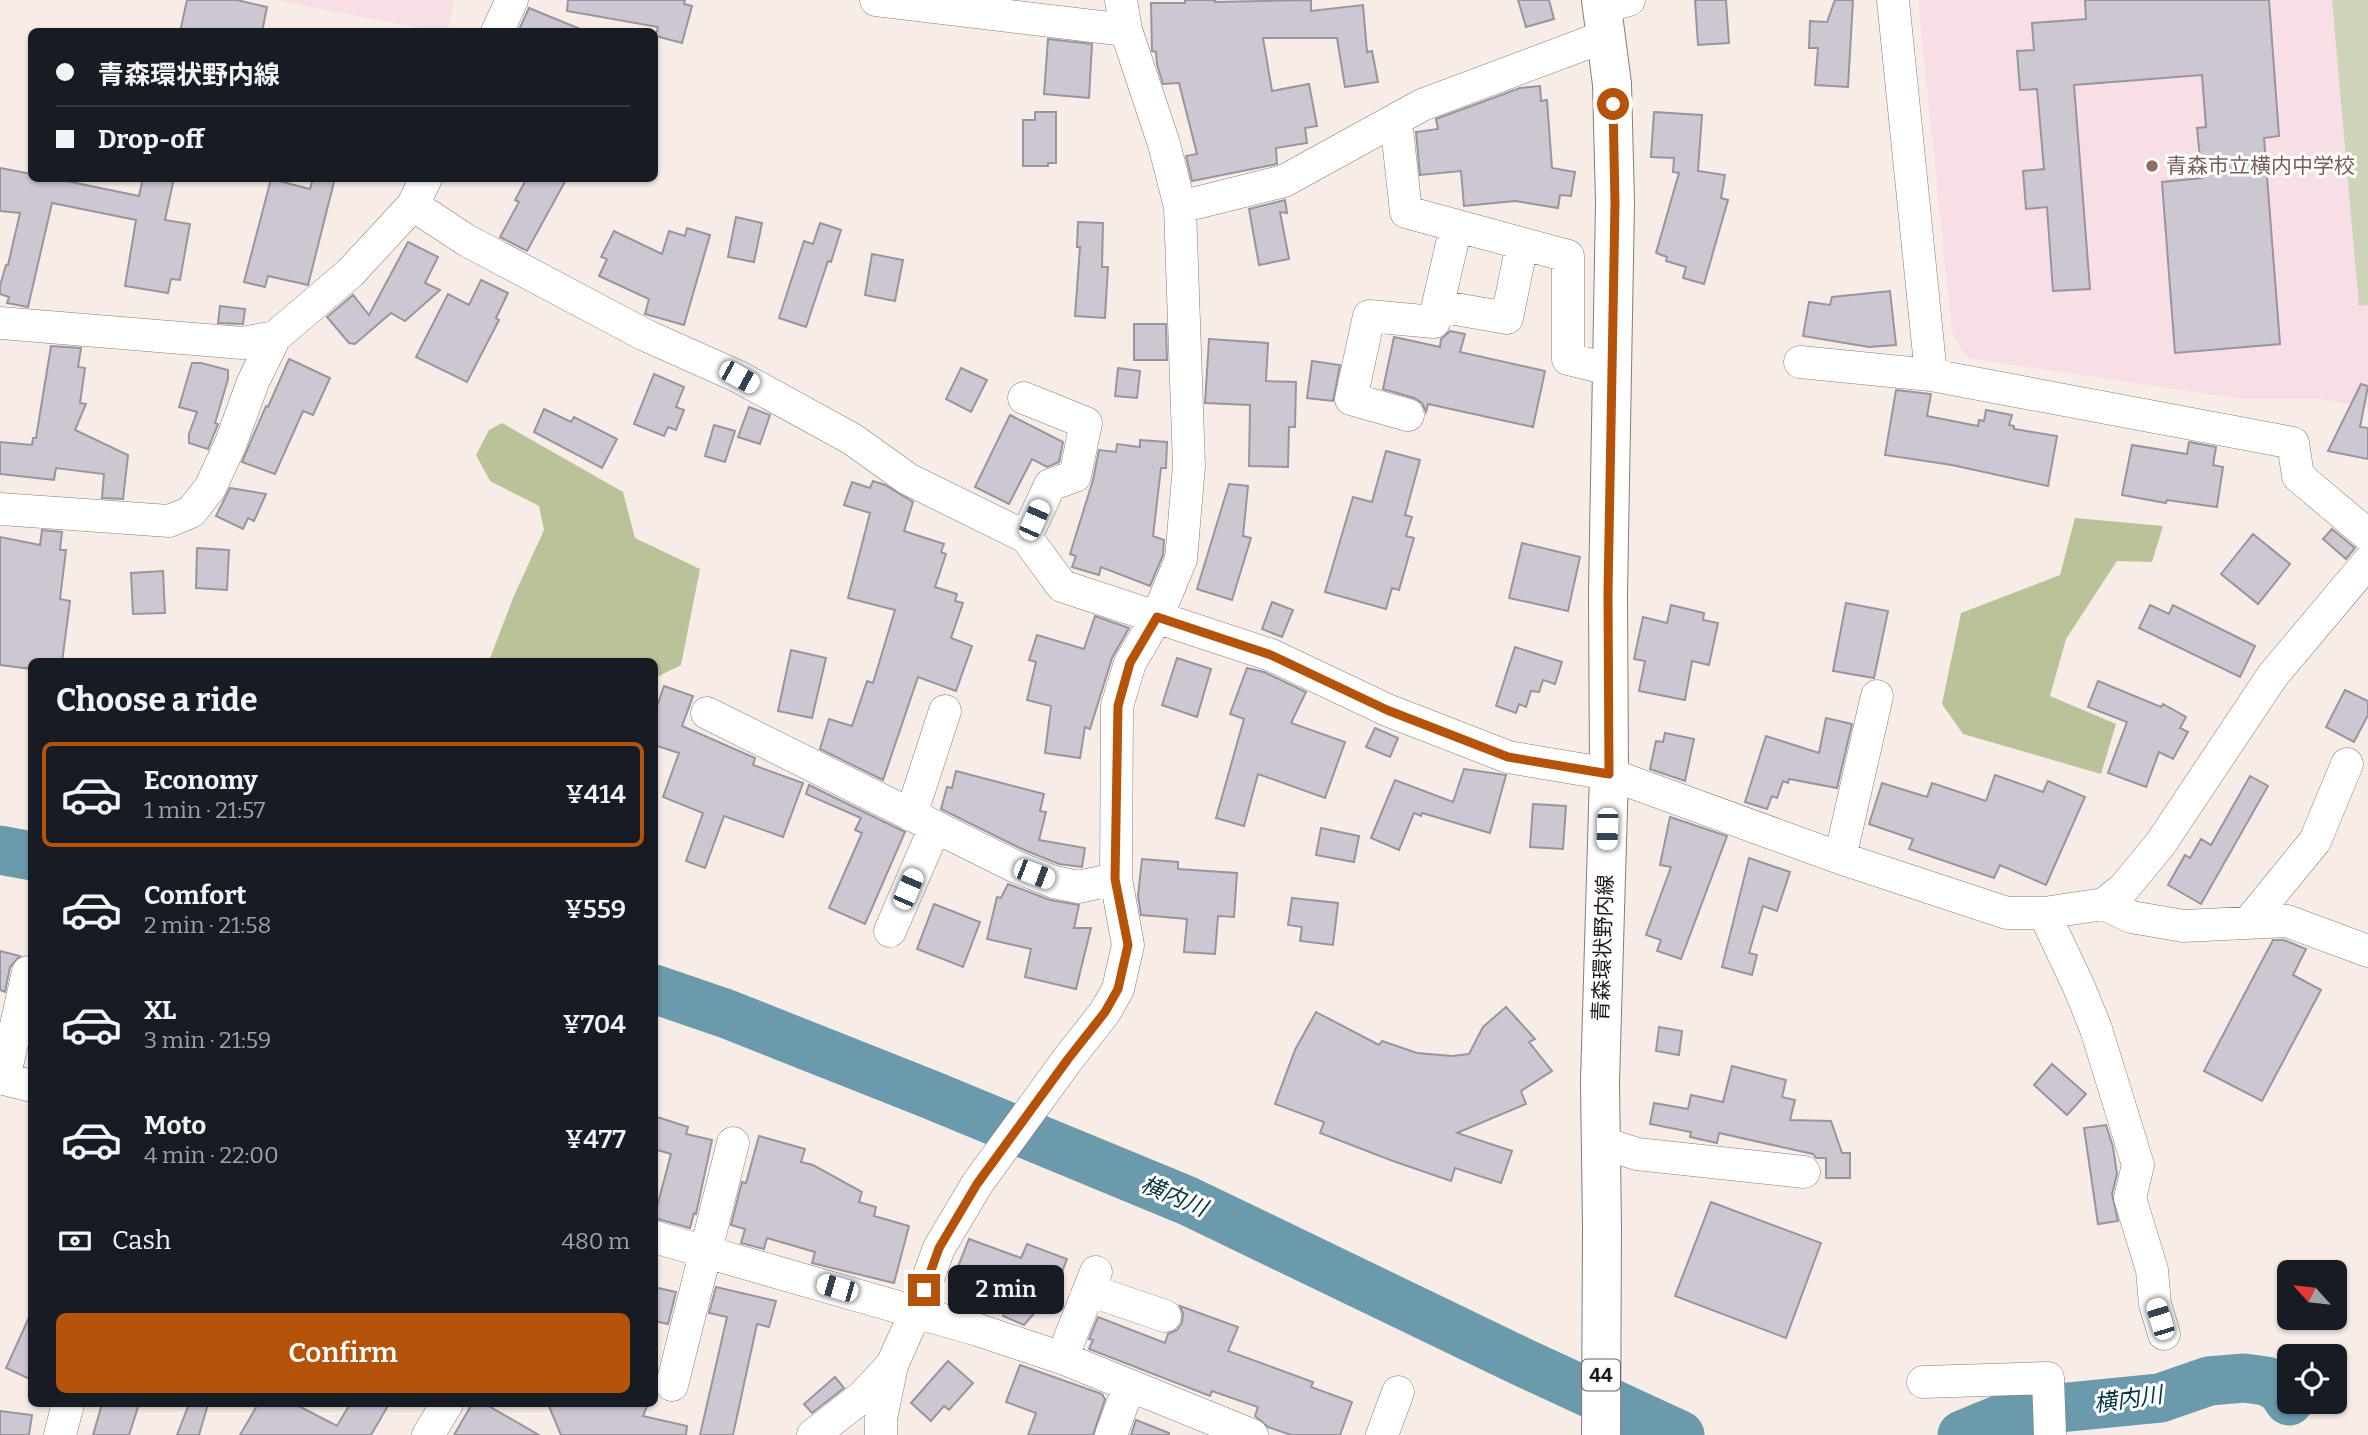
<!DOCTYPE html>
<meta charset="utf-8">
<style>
:root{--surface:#171b24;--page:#20242c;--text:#f1f3f6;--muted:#9ea1a6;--line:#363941;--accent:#b45309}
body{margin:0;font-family:Bitter,"Noto Sans JP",serif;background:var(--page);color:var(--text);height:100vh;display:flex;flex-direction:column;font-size:26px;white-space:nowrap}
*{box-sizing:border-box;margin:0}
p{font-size:23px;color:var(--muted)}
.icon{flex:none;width:38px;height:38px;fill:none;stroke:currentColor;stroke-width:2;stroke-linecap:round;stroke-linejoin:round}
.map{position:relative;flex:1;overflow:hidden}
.panel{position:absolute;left:28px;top:658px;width:630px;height:749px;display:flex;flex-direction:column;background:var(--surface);border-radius:10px;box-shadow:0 2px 5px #0004}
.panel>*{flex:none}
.banner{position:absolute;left:28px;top:28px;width:630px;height:154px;border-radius:10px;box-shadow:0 2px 5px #0004;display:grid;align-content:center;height:154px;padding:0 28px;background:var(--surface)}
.needle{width:46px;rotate:297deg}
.tools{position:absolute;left:2277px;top:1260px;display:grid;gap:14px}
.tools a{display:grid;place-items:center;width:70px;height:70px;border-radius:10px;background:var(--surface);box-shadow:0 2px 5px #0004;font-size:35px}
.end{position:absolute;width:32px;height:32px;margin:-16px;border:9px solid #b45309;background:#fff;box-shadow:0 0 0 4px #fff}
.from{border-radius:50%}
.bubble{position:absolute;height:49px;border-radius:10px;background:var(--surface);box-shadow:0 2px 5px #0004;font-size:23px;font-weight:600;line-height:49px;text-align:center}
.car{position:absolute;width:21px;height:42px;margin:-21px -10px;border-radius:9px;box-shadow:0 0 5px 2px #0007;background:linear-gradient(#fff 24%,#345 0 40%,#fff 0 76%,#345 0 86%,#fff 0)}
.banner b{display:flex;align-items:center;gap:24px;height:66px;font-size:26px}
.banner b+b{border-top:2px solid var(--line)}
.banner i{width:18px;height:18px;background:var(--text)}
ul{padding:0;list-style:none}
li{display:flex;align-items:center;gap:21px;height:105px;margin:0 14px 10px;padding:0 14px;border:4px solid transparent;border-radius:10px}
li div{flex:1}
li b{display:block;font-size:26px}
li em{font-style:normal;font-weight:600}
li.active{border-color:var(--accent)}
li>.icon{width:63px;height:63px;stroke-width:1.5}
h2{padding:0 28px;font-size:32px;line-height:84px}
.pay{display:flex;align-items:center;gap:18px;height:77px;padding:0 28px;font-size:26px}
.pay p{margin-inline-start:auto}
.action{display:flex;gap:14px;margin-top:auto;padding:14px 28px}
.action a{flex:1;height:80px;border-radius:10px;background:var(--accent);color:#fff;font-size:28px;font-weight:600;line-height:80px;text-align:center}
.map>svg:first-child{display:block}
.education{fill:#f8dee5}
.green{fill:#ced4ba}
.forest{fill:#b9c298}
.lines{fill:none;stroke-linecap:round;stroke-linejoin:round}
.river{stroke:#6a9aab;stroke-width:49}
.building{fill:#cdc7d2;stroke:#99949e;stroke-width:2}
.minor-casing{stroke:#867c76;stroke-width:33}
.major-casing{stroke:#867c76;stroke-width:40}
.minor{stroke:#fff;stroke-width:32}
.major{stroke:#fff;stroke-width:38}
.route{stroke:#b45309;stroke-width:9}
.education-dot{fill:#8d6e63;stroke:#fff;stroke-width:2.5}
.labels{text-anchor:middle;stroke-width:6;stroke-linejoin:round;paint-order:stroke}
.shield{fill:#fff;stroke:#615e5d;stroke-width:2}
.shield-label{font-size:19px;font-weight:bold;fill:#1d1917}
.education-label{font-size:21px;fill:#785e54;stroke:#fff;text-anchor:start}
.street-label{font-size:21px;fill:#1d1917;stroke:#fff}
.water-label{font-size:23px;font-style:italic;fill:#063542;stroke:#fff}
</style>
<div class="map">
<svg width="2368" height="1435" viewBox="0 0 2368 1435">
<rect width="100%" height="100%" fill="#f8ede6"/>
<path class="education" d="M274,0H454L448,31L441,32Z
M1918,0H2368V408L2322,399H2241L1967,358L1952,333Z"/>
<path class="green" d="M2332,0H2368V305L2359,306Z"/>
<path class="forest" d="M502,423L623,492L635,538L700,569L681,665L655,678L654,662L489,661L513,598L544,530L539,506L490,481L476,455L489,430Z
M2075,518L2163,526L2152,562L2117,561L2066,639L2050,696L2116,724L2101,774L1963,734L1942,704L1961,613L2060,575Z"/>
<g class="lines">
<path class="river" d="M0,850L32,856
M654,989L727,1014L929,1094L1188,1201L1520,1361L1680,1435
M1962,1435L2018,1412L2160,1398L2209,1381L2244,1378L2266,1381L2280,1388L2289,1401"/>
</g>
<path class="building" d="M187,0H237L267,7L262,32H180Z
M568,0H685L684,4L692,6L682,43L656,36L658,27L567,11Z
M1185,0H1215V2L1311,0V11L1363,5L1367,52L1372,51L1378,82L1345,87L1337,38H1263L1272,91L1309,84L1317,126L1305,128L1307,143L1276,148L1277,164L1192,181L1186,156L1197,154L1179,83L1163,84L1157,64L1156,52L1152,51L1151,3H1185Z
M1518,0H1549L1554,19L1526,27Z
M1695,0H1726L1729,43L1698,45Z
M1835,0H1853L1848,87L1815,85L1818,48H1809L1810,21L1827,22Z
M2085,0H2269L2279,136L2264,138L2280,344L2175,353L2162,182L2202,178L2197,128L2206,127L2202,75L2074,85L2090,289L2053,291L2047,207L2026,209L2023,171L2044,169L2037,89L2020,90L2017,51L2034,50L2032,23L2086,19Z
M529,8L585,31V32H518Z
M1048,39L1092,44L1089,98L1044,94Z
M1540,86L1541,101L1547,100L1552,168L1575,172L1571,196L1560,195L1558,208L1515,201L1464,206L1461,171L1420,175L1416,132L1438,129L1436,119L1520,88Z
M1035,112H1056V163H1048V166H1023V120H1035Z
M1654,112L1702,115L1698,171L1725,175L1721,198L1728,200L1704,284L1683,278L1686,267L1666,261L1667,257L1656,253L1679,173L1673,172L1674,158L1651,157Z
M0,168L32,174V178H52L139,196L143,178H174L165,220L190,224L180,280L171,279L168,293L125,286L136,220L52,203L28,307L7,303L9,297L0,294V286L6,265H8L20,213L0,211Z
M313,178H335L308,285L268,276L265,287L244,282L271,179L310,189Z
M527,178H567L527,251L500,237L519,202L515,200Z
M1285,200L1287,213L1280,212L1289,259L1259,265L1249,209Z
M736,217L762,223L754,262L728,257Z
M1078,222L1103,223L1102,267H1108L1105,318L1075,316L1080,247H1077Z
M820,223L841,230L831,262L828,261L806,327L779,318L804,241L813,244Z
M687,228L710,235L684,325L645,314L649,299L599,276L607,259L601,257L614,231L662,254L669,231L685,236Z
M408,242L438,257L425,283L440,290L405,321L391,313L355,344L349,343L327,317L353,295L369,315Z
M872,254L903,260L895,301L865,295Z
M481,280L508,293L496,318L499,320L467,382L416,357L448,294L469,305Z
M1890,291L1896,345L1869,347L1803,336L1809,302L1830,305L1832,297Z
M220,306L245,309L243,324L218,323Z
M1134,324H1166L1167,360H1134Z
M1450,331L1465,334L1460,352L1545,371L1533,427L1428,404L1426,412L1422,403L1414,398L1383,389L1394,337L1440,347L1441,339Z
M1209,339L1268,343L1266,381L1296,382L1295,427H1289L1288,467L1249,466L1250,405L1205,403Z
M51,346L81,348L78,367L85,368L80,403L86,404L75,430L128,455L123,499L102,498L104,474L56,468L54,480L0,474V442L32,445L33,438H36Z
M289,359L330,378L313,415L303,411L275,474L242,462L266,406L268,407Z
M1312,361L1340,365L1333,401L1307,398Z
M192,363H201L228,370V379L215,423L218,424L208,449L189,443V434L197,412L179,407Z
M961,368L987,380L971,412L946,399Z
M1118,368L1140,371L1137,398L1115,396Z
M654,374L684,387L676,407L684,410L676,430L668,427L664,436L634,424Z
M2361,384L2368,386L2360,427L2368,428V459L2328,451Z
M1896,390L1931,394L1927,416L1978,426L1979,420L1984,421L1986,410L2012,415L2009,425L2014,426V429L2057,436L2048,486L1952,465L1885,455Z
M749,407L770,415L760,444L738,437Z
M544,409L571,422L574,417L617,439L602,468L534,432Z
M1010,415L1063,442L1059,462L1047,467L1032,459L1009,504L975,487Z
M714,425L735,431L725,462L705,456Z
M1140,440L1167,442L1166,468H1161L1153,536L1164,540L1163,555L1150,586L1101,567L1099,575L1072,567L1076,556L1070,554L1093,480L1099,450L1116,452L1117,444L1140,447Z
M2189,442L2216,447L2213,465L2223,467L2217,507L2167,500L2166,503L2122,495L2132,445L2187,454Z
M1386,451L1420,460L1405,515L1412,517L1406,536L1414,538L1399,590L1392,588L1386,609L1325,592L1353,497L1372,502Z
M873,481L885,485L913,502L904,531L944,544L941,552L946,554L935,587L957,594L955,601L963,603L951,638L972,646L956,691L918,677L883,780L820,749L829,719L852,726L867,681L873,683L895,610L848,598L870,513L844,505L852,482L870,488Z
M1229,484L1248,486L1243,536L1251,538L1232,600L1197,589Z
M230,488L266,494L254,521L248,518L243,529L216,516Z
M2332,529L2355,548L2346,559L2323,539Z
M42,530L62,532L60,550H66L60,599L70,601L62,662H32V669L0,665V537L40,545Z
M2253,534L2290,564L2258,604L2221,574Z
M1522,543L1580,557L1568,611L1509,598Z
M197,548L229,550L227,590L196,588Z
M163,571L165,613L133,614L131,573Z
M1272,602L1293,610L1282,637L1262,629Z
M1846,603L1888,611L1874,678L1833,671Z
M1671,605L1704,613L1703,620L1718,623L1709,665L1692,661L1685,700L1639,691L1645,661L1634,659L1643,617L1667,623Z
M2150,605L2169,614L2173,605L2255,646L2240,677L2139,628Z
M1095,616L1129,628L1112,658L1090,729L1085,727L1080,758L1045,753L1051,706L1027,700L1036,662L1029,660L1037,635L1084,649Z
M1515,647L1562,662L1555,684L1543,680L1539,692L1531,691L1526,707L1519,704L1516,713L1496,706Z
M791,650L826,658L812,718L778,711Z
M1177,658L1211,669L1197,717L1162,705Z
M1247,668L1264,672L1306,692L1291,723L1345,742L1325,798L1258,774L1244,826L1216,818L1244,719L1230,714Z
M2098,681L2161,707L2163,704L2186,717L2180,728L2188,732L2173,759L2159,752L2146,787L2108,773L2127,722L2088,707Z
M664,686L693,696L682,726L755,758L753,765L803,783L783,837L724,816L705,868L686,861L703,813L663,797L679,753L654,745V715Z
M2345,690L2368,701V715L2354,742L2326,727Z
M1826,718L1852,724L1837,788L1789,779L1788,783L1783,781L1777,798L1772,796L1767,809L1745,802L1766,736L1819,753Z
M1375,728L1398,738L1390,757L1366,747Z
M1665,733L1694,739L1685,781L1650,769L1656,741L1663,742Z
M1464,769L1506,775L1490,833L1422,813L1421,816L1414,813L1399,850L1371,838L1395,780L1453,802Z
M956,771L1044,794L1040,811L1046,812L1039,840L1085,848L1082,867L1059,864L1022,849L941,809L947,787L952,788Z
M1995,775L2043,792L2048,781L2085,797L2046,885L2000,865L1994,878L1909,849L1913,839L1869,824L1882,783L1927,797L1932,783L1986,801Z
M2250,776L2268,786L2201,904L2168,885L2185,855L2190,858L2201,839L2211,845Z
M809,785L905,832L865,924L829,908L862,833L855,830L861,818L806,794Z
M1533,804L1566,806L1563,849L1530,847Z
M1670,817L1727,836L1681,959L1657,951L1661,940L1646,935L1671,867L1660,865Z
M1321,828L1359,836L1354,862L1316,855Z
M1749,858L1790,872L1777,911L1763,906L1749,953L1757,955L1752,975L1722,967Z
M1142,859L1178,862V869L1237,873L1234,917L1218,916L1215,954L1184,952L1187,919L1141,915L1138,896Z
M1008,884L1050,900L1079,905L1074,928H1091L1076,989L1025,977L1031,949L987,939L997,897L1001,898Z
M1292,898L1338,903L1333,945L1300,941L1302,927L1288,925Z
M934,904L980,922L963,967L917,949Z
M2273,940H2284L2306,949L2293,975L2321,990L2262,1101L2204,1071Z
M0,951L20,956L10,967L5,992L0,990Z
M1506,1007L1535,1039L1529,1042L1552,1071L1521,1091L1526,1104L1457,1133L1512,1151L1501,1183L1455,1168L1451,1181L1393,1161L1320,1133L1324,1122L1275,1104L1295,1050L1316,1012L1379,1045L1382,1041L1417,1053L1452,1056L1469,1054L1483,1027Z
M1659,1027L1682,1031L1679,1055L1656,1051Z
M2052,1064L2086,1094L2067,1115L2034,1085Z
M1732,1066L1786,1080L1782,1097L1795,1100L1790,1120L1831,1121L1842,1153H1850V1178H1826V1158H1816L1813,1154L1719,1133L1717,1143L1690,1137L1691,1132L1650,1124L1654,1103L1688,1109L1691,1095L1723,1102Z
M654,1116L688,1127L686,1134L712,1140L696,1214L694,1213L690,1228L654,1218L671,1154L654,1149Z
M2106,1125L2113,1147L2117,1174L2112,1194L2118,1221L2098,1224L2084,1128Z
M759,1136L805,1149L801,1162L813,1165L862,1192L859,1202L876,1207L874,1216L909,1226L894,1283L812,1263L815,1252L767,1238L764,1249L741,1243L745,1229L731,1225L742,1182L746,1183Z
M1711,1202L1821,1243L1786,1338L1675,1296Z
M969,1239L1021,1258L1027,1244L1067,1259L1053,1295L1048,1293L1045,1301L1024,1325L1003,1316L1009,1300L953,1279Z
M654,1287L676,1292L668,1324L654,1321Z
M716,1287L776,1301L769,1327L757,1324L733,1435H700L727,1317L709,1313Z
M1180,1306L1238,1327L1228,1351L1313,1382L1311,1387L1352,1402L1340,1435H1291L1268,1427L1255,1416L1258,1407L1212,1391L1210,1396L1089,1349L1093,1340L1089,1339L1098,1317L1165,1343L1168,1334L1177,1330L1182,1323L1183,1313Z
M32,1311V1380L6,1368Z
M948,1361L973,1383L949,1410L944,1406L931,1421L911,1403Z
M1020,1365L1102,1394L1105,1399L1093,1435H1028L1036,1413L1006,1402Z
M835,1377L844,1388L812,1413L804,1404Z
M102,1404H139L129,1435H93Z
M189,1404H208L199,1435H177Z
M258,1404H295L337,1426L350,1404H389L371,1435H240Z
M472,1404H485L539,1435H454Z
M548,1404H648L643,1416L687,1426L686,1435H561Z
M0,1411L32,1415L29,1435H0Z
M1136,1420L1169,1433V1435H1131Z"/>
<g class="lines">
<g class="minor-casing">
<path id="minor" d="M876,0L1126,30
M1893,0L1931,375L2293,443L2298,476L2368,535
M1602,8L1629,0
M497,32L512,0
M1396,120L1406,212L1568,256V359L1613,370
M413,205L466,240L645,335L739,377L852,439L908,479L1026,537L1062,586L1271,655L1387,710L1508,757L1609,774L1840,858L2007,913H2044L2104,904L2124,888L2161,843L2273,675L2368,562
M1180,207L1284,181L1422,105L1606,36
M1438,306L1507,318L1522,244
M0,323L242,343L275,337L350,273L413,205L426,178
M1800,362L1931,375
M1024,398L1086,423L1075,476L1050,485L1026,537
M1408,415L1351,399L1369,316L1434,322L1456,226
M0,509L169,521L191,512L210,488L230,445L253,382L275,337
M707,713L1014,866L1054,882L1078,887L1116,879
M911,815L945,711
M1840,858L1877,696
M2104,904L2131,917L2184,926L2287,921L2368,951
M2044,913L2079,987L2096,1029L2138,1165L2130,1198L2152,1270L2155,1304L2164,1334
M2248,923L2315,841L2347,764
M890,931L935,827
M0,1078L32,1086
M4,1079L28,972
M1600,1142L1637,1154L1804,1172
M654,1237L978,1330L1062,1358L1252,1435
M1089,1290L1165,1316
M1062,1358L1096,1272
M1923,1382L2048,1378L2050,1435
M672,1385L733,1143
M60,1435L68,1404
M428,1435L447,1404
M813,1435L862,1397L891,1366
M881,1435V1419L892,1365L916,1311L939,1248L977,1184L1068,1059L1105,1012L1118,989L1128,945L1116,879L1117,706L1130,663L1157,617L1181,559L1189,466L1180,207L1164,144L1126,30L1121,0
M1111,1435L1129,1386
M1382,1435L1398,1392"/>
</g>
<g class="major-casing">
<path id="major" d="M1601,1435L1602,1227L1600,1082L1609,774L1608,593L1615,203L1612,84L1601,0"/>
</g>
<use href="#minor" class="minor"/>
<use href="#major" class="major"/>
</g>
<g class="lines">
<path class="route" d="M924,1290L939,1248L977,1184L1068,1059L1105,1012L1118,989L1128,945L1115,879L1118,706L1130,663L1157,617L1271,655L1387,710L1508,757L1609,774L1608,593L1615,203L1613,104"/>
</g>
<circle class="education-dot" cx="2152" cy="166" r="7"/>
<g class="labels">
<rect class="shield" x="1582" y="1359.5" width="38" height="31" rx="5"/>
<g class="shield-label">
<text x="1601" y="1382">44</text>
</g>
<g class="education-label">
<text x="2166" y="173">青森市立横内中学校</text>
</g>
<g class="street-label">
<text transform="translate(1603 948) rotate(-88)" y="7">青森環状野内線</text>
</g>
<g class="water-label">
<text transform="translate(1174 1196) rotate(23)" y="8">横内川</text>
<text transform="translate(2128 1399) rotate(-8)" y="8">横内川</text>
</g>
</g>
</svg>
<div class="tools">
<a><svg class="needle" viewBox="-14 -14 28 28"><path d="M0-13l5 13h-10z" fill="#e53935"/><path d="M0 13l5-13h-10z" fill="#9ea1a6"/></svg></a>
<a><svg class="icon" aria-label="locate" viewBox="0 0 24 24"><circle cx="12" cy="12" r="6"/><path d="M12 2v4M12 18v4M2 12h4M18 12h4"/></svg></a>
</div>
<i class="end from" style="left:1613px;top:104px"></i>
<i class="end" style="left:924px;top:1290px"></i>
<div class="bubble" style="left:948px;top:1265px;width:116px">2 min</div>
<i class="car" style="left:739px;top:377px;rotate:119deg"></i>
<i class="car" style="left:1034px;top:520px;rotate:24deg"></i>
<i class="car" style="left:1607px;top:829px;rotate:182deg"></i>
<i class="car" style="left:1034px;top:874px;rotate:111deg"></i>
<i class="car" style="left:908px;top:889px;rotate:23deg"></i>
<i class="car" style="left:837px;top:1288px;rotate:286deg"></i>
<i class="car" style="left:2160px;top:1319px;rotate:343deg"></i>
<div class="banner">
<b><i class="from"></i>青森環状野内線</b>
<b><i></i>Drop-off</b>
</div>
<section class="panel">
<h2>Choose a ride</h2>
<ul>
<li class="active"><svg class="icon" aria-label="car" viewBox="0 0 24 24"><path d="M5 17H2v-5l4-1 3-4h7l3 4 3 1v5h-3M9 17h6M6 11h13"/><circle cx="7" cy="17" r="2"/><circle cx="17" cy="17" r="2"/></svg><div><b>Economy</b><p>1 min · 21:57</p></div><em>¥414</em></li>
<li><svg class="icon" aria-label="car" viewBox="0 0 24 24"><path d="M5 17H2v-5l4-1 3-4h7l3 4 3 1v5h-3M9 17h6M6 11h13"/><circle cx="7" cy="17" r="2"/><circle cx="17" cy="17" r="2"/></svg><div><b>Comfort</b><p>2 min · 21:58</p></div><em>¥559</em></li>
<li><svg class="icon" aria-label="car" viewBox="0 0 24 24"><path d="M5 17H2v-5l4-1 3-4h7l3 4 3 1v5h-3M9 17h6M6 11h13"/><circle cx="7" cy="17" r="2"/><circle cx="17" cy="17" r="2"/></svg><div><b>XL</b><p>3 min · 21:59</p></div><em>¥704</em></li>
<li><svg class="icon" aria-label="car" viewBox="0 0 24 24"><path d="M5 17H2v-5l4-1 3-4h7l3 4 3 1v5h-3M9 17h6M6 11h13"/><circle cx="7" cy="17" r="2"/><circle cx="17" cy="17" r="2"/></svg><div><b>Moto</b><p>4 min · 22:00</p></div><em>¥477</em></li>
</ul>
<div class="pay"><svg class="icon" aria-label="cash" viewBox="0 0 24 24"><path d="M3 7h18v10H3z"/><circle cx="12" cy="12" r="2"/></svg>Cash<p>480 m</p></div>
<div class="action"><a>Confirm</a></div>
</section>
</div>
